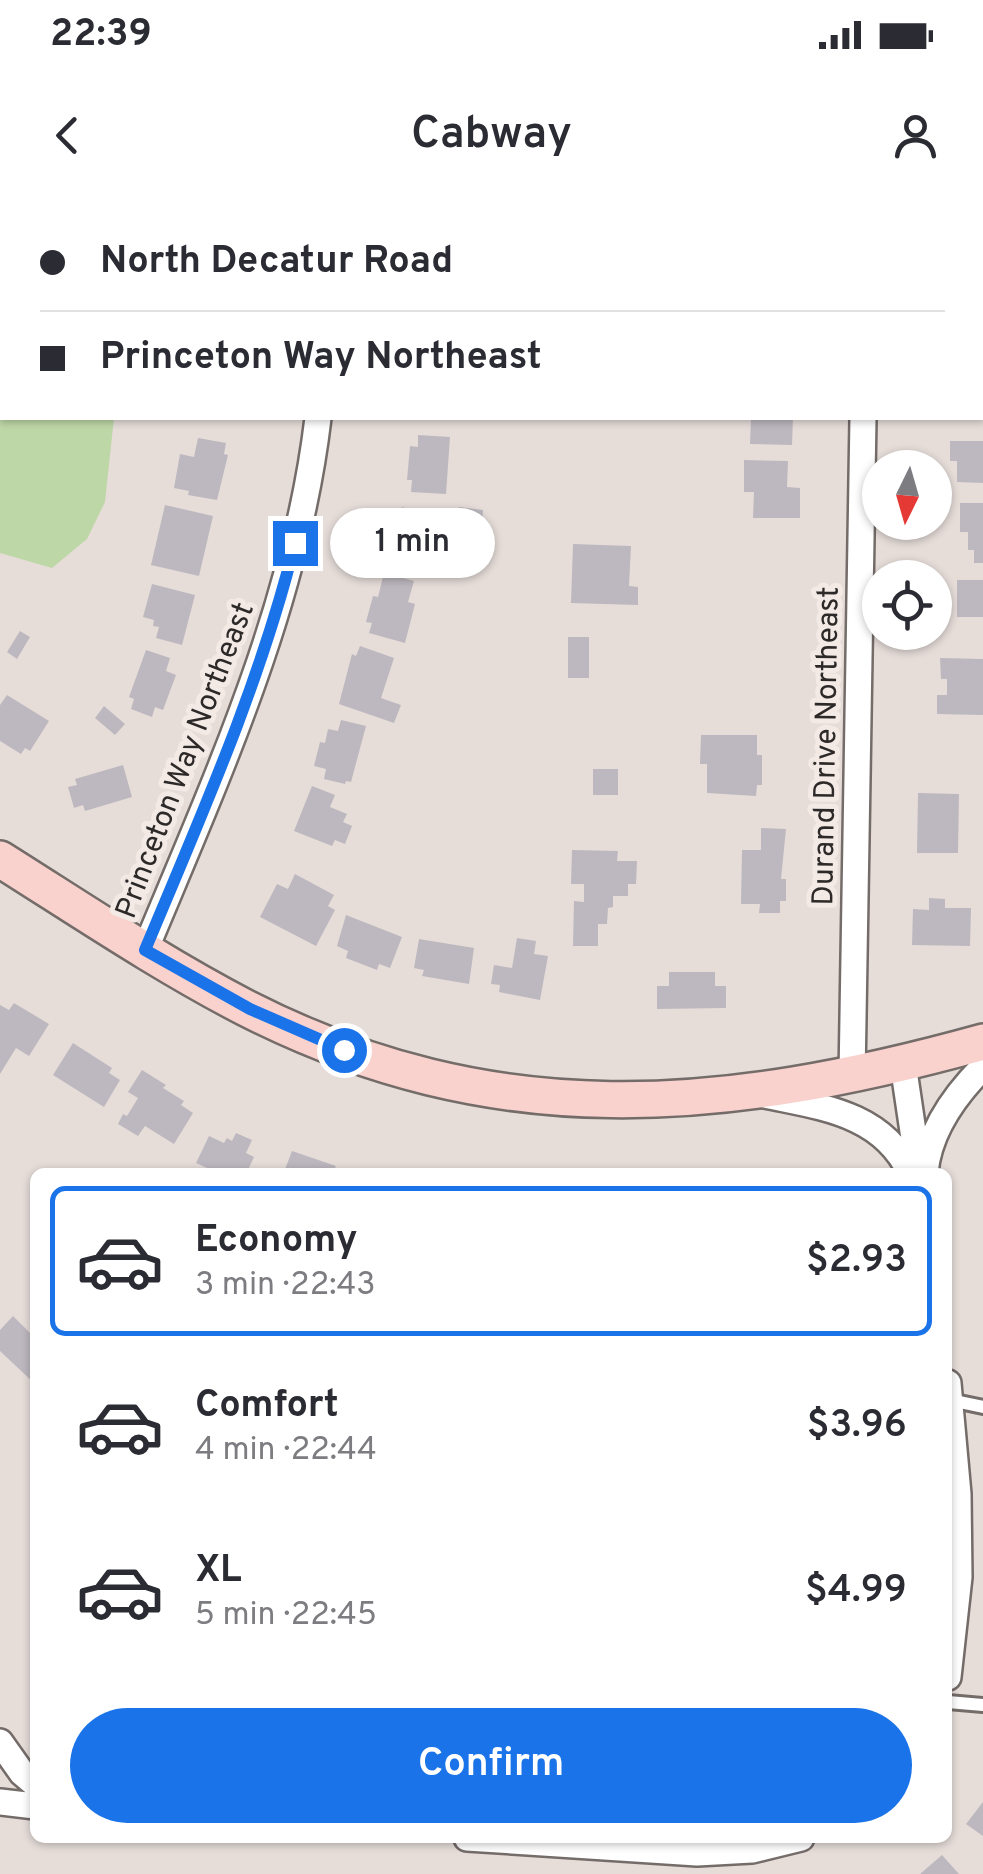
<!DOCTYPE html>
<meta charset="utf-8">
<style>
:root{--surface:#fff;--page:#f7f7f7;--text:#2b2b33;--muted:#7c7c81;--line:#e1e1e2;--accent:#1a73e8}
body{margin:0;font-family:Overpass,sans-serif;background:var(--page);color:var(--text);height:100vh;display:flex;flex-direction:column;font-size:38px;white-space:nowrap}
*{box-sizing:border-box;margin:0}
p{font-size:32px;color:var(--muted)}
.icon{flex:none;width:55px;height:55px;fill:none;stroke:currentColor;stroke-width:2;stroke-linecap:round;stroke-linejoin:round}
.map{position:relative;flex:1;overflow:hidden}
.side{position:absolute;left:30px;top:968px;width:922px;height:675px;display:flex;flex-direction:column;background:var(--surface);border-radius:15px;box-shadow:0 2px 8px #0004}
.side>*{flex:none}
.banner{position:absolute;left:0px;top:0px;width:985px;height:220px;box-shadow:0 2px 8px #0004;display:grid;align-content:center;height:220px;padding:0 40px;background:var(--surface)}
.needle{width:65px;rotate:185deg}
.buttons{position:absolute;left:862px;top:250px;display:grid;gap:20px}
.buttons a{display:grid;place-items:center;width:90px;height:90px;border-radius:50%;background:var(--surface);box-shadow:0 2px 8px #0004;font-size:50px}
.end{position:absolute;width:45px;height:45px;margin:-22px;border:12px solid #1a73e8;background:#fff;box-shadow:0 0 0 5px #fff}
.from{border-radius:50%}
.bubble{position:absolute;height:70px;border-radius:35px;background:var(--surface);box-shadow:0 2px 8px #0004;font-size:32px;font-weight:600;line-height:70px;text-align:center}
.banner b{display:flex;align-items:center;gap:35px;height:95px;font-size:38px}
.banner b+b{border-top:2px solid var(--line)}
.banner i{width:25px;height:25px;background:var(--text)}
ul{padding:18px 0 0;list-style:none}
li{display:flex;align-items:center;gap:30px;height:150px;margin:0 20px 15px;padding:0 20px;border:5px solid transparent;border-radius:15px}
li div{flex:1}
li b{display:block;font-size:38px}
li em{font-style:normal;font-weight:600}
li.active{border-color:var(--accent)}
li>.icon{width:90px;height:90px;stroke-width:1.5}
.button{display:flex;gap:20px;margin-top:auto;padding:20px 40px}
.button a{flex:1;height:115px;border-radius:60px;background:var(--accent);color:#fff;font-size:40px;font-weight:600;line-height:115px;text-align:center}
.status{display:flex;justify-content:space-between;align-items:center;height:70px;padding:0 50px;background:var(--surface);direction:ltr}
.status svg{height:28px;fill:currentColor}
header{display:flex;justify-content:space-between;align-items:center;height:130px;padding:0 40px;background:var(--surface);font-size:45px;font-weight:600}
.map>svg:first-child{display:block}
.green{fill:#bed7a7}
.building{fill:#bdb8bf}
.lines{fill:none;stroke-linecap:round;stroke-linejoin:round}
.service-casing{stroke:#746c69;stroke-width:18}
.minor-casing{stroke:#746c69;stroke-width:30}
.secondary-casing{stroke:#746c69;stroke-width:40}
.service{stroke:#fff;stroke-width:12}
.minor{stroke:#fff;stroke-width:25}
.secondary{stroke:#f9d1cd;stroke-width:35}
.route{stroke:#1a73e8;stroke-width:12}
.labels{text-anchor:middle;stroke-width:10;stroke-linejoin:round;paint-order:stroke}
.street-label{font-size:30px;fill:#2c2928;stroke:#f3eae6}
</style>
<div class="status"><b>22:39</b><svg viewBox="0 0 49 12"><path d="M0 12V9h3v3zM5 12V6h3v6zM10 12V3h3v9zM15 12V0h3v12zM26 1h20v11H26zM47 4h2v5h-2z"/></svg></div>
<header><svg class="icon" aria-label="back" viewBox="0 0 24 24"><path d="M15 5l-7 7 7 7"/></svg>Cabway<svg class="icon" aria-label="person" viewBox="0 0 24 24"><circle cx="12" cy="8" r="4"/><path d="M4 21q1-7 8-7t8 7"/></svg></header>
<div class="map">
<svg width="983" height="1674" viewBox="0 0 983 1674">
<rect width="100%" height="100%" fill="#e6ddd9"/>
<path class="green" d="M0,0H91L2,2V218H114L105,302L87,339L52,368L0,353Z"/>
<path class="building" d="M751,218H793L792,245L750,244Z
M418,235L450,237L446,294L411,292L412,280H407L410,246L418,247Z
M198,238L226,243L224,254L228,255L217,300L188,295L189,291L174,288L180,254L194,257Z
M950,241H983V283L957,282V261H950Z
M744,260L788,261L787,287L800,288V318H753L754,292H744Z
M960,303H983V363H974V350H968V332H960Z
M165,305L213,316L199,376L151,365Z
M402,307L431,317L420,370L390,364Z
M459,307L483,310L482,323L457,320Z
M573,344L631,346L629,386L638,387V405L571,403Z
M384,373L414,381L408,402L415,404L405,443L369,433L372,423L366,422L373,396L378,397Z
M957,380H983V417H957Z
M152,384L195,395L182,445L156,438L159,427L153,426L154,420L143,417Z
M20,431L30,437L17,459L7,452Z
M568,437H589V478H568Z
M360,446L394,458L381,498L401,505L394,523L339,504L352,454L356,456Z
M146,450L170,458L166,471L176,475L163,510L155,507L152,517L131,509L134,499L129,497Z
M940,458L983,459V515L937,514V495H947V479H941Z
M7,495L49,521L30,551L25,548L21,554L0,541V505Z
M104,506L125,524L115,535L95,518Z
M341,520L366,526L351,582L346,581L345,584L324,579L326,569L314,566L320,542L325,543L328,529L338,531Z
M701,535H757V555H762V585H757L756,596L707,593V564H700Z
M123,565L132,597L85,611L83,605L74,608L68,587L77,585L75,579Z
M593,569H618V595H593Z
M312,586L335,595L330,607L347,614L343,622L352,626L345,644L335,640L332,646L294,631Z
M918,593L959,594L958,653H917Z
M761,628L786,629L781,679H786V701H780V713H759L760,704H741L742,650H761Z
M572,650L618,651L617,661H637L636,684H628V696H613V707L608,708L607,724H598V746H573L574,701L584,702V684H571Z
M295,674L334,695L328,706L335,710L316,746L260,717L277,684L288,689Z
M929,698L945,699V708H971L970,746L912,745L913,709L929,710Z
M346,715L402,737L390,768L379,764L377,770L346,758L348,751L337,746Z
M517,738L536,741L534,754L548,756L540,800L499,792L500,785L491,784L494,765L512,768Z
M419,739L474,748L469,784L422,776L424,770L414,768Z
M669,772H715V786H726V808L657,809V786H669Z
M14,803L49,824L29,856L16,848L0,874V805L9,810Z
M73,843L112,868L109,873L120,880L104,907L53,875Z
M142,870L166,885L163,888L184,901L181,905L193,913L174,944L145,926L138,936L118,924L123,914L127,916L138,898L128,892Z
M236,933L252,940L246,953L254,957L247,972L240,969L238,972H205L207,968L196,963L209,936L224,943L227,938L232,941Z
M292,951L336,966L333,972H284Z
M13,1116L35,1138V1184L0,1151V1130Z
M983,1602V1636L966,1624Z
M942,1655L959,1674H920Z"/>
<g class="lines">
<g class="service-casing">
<path id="service" d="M950,1200L983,1207
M948,1502L983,1505"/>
</g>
<g class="minor-casing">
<path id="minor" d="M331,2V0
M867,2V0
M145,750C217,577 296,405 318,218
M903,864L919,972
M852,877L863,218
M765,895C821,907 882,913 910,972
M925,972C929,932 955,895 983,867
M948,1183L958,1294L959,1377L948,1477
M0,1542L22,1573L35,1584
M0,1602L35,1606
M467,1638L697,1653L752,1650L801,1638"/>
</g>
<g class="secondary-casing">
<path id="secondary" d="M0,659C81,710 161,764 246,808C495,935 723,914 983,842"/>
</g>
<use href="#service" class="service"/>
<use href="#minor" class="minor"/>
<use href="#secondary" class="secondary"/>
</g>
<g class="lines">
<path class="route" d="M295,343C260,484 201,616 145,750L250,809L344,850"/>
</g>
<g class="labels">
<g class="street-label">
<text transform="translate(825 546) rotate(-89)" y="10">Durand Drive Northeast</text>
<text transform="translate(184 560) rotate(-69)" y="10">Princeton Way Northeast</text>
</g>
</g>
</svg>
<div class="buttons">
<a><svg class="needle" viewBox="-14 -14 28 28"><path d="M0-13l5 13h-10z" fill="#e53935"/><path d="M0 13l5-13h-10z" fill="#7c7c81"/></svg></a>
<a><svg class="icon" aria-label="locate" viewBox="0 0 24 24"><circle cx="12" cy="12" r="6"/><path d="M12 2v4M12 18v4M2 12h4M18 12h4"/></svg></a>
</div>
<i class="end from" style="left:344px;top:850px"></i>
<i class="end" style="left:295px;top:343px"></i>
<div class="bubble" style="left:330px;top:308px;width:165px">1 min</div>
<div class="banner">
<b><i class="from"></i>North Decatur Road</b>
<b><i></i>Princeton Way Northeast</b>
</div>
<section class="side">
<ul>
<li class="active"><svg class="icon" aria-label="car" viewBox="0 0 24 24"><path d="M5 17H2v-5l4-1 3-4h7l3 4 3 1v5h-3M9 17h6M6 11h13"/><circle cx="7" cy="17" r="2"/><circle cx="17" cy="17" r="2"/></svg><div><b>Economy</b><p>3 min · 22:43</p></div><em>$2.93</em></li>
<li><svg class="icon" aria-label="car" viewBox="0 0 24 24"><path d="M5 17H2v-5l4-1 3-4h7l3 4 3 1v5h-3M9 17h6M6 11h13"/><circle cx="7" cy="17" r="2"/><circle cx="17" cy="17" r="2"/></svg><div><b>Comfort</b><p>4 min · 22:44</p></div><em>$3.96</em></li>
<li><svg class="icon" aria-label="car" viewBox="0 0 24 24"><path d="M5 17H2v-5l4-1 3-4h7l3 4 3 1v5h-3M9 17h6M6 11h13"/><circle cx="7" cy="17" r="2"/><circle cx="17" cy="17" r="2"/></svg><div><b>XL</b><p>5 min · 22:45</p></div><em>$4.99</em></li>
</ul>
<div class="button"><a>Confirm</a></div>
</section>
</div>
